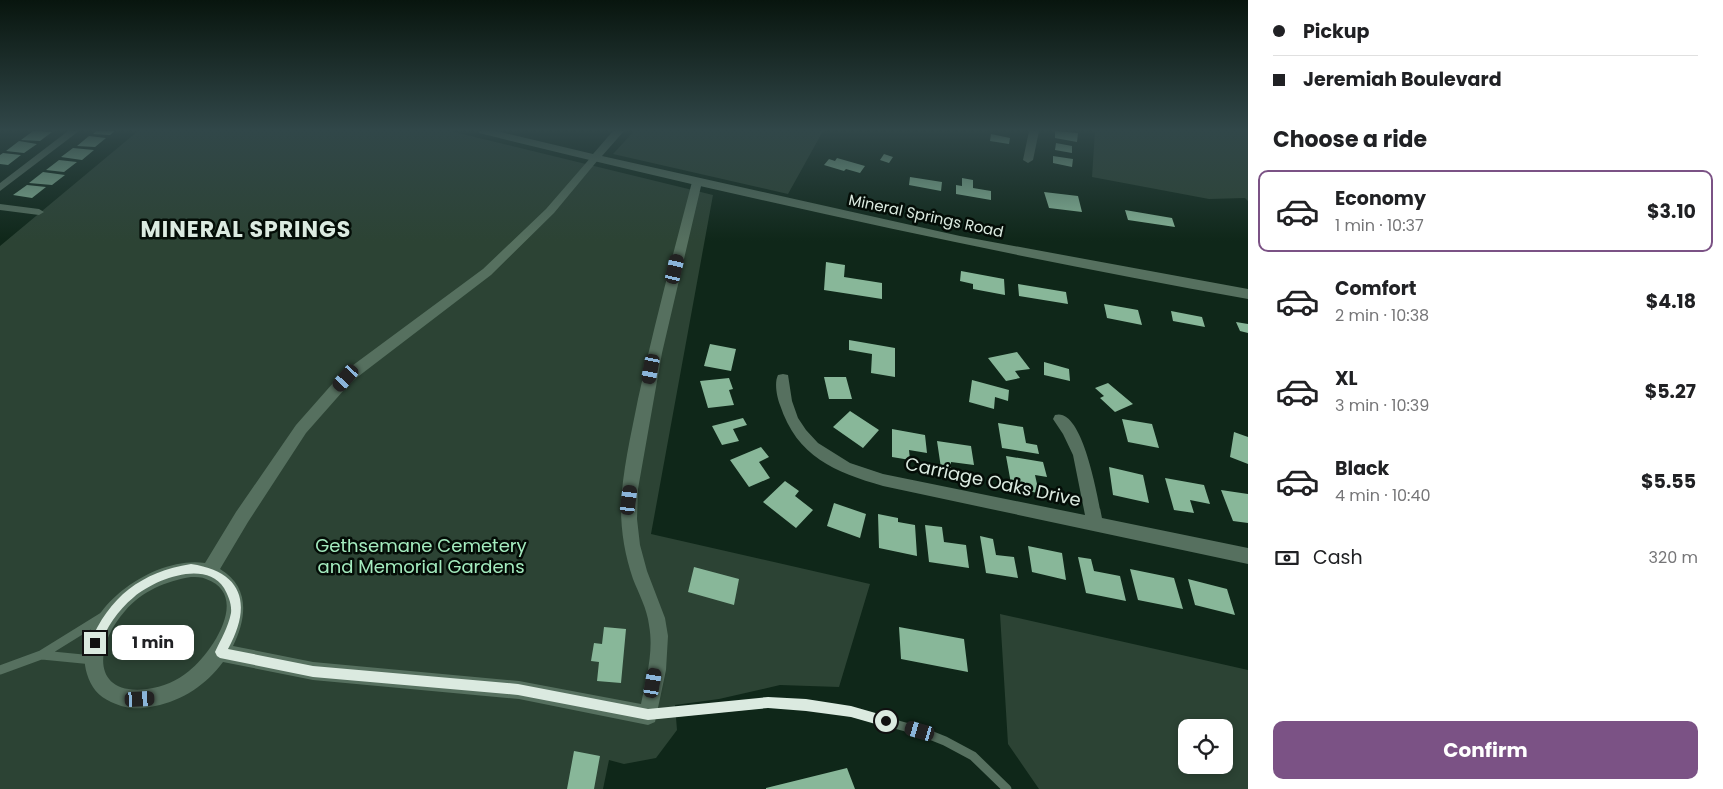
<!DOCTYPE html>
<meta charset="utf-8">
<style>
:root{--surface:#fff;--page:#f6f6f6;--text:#202124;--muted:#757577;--line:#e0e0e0;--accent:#7b5285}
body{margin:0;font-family:Poppins,sans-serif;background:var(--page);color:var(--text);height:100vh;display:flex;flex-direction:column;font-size:19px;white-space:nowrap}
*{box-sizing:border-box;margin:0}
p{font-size:16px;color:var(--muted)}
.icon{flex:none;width:28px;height:28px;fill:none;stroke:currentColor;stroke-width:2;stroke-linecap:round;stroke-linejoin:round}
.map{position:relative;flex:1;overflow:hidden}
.details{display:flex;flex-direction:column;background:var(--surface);width:475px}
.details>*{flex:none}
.hud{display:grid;align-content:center;height:110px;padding:0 25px;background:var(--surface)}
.controls{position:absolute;left:1178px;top:719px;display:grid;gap:10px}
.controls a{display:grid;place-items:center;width:55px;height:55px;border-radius:10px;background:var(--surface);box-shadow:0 2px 8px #0003;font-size:25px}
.end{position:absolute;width:22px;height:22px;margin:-11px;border:6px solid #dbeae0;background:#111;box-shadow:0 0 0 2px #111}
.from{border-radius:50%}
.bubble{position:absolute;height:35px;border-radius:10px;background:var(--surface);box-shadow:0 2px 8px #0003;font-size:16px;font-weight:700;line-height:35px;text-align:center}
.car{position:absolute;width:15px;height:30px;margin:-15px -8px;border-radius:6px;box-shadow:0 0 4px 1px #0007;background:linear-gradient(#222 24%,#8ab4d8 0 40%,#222 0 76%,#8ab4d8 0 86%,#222 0)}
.hud b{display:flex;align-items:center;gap:18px;height:48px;font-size:19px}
.hud b+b{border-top:1px solid var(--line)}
.hud i{width:12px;height:12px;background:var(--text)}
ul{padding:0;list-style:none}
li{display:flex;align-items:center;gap:15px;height:82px;margin:0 10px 8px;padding:0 15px;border:2px solid transparent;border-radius:10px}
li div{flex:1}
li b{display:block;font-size:19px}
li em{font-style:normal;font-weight:700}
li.on{border-color:var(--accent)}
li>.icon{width:45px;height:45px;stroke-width:1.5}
h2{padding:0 25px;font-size:22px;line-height:60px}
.pay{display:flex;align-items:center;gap:12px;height:55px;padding:0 25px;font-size:19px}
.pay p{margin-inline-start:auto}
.cta{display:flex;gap:10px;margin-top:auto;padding:10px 25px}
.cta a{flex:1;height:58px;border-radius:10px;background:var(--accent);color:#fff;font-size:20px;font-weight:700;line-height:58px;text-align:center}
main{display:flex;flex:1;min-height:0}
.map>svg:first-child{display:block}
.green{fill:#2c4334;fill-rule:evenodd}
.building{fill:#88b799}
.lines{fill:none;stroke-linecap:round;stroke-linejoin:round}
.lane{stroke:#56705f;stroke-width:9}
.street{fill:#56705f;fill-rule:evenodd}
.secondary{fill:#56705f;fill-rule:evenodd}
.route{fill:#dbeae0}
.labels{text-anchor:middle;stroke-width:5;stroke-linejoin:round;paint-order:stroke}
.far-street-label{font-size:15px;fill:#dbeae0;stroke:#040d07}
.street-label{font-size:18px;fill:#dbeae0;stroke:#040d07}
.park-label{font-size:18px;fill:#a4ecbf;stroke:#040d07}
.district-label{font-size:22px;font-weight:bold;letter-spacing:1px;fill:#dbeae0;stroke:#040d07}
</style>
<main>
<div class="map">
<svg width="1248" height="789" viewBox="0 0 1248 789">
<rect width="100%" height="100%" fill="#0f2719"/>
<path class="green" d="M138,131H450L713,195L651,534L870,584L839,687L780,685L719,699L675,705L677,730L656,758L624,764L609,760L603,789H0V246Z
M634,131H823L788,194L613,154Z
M1095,131H1248V201L1245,198L1209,199L1092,177Z
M1000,614L1248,670V789H1039L1008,744ZM1186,728H1224V765H1186Z"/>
<path class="building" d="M33,131H38L52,132L40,141L21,140Z
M96,131H115L110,135L93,134Z
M1055,131L1078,133L1077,142L1055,138Z
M991,134L1010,138L1009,144L990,141Z
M89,136L106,138L95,147L77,146Z
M19,141L37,144L24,153L6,151Z
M1056,143L1072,146V153L1055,150Z
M73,148L94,150L82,160L61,157Z
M3,153L21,155L8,165L0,164V155Z
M884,154L893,157L889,163L880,160Z
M1053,156L1073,159L1072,167L1053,163Z
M837,158L865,166L860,173L846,169L844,171L824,165L829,159L835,161Z
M59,160L77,162L64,172L46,170Z
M43,172L65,175L52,185L29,183Z
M910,177L942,182L941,191L909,185Z
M962,178L973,180V188L991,191V200L956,194V185L962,186Z
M27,185L46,187L32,198L13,195Z
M1044,192L1078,196L1082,212L1049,208Z
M1125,210L1172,218L1175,227L1128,220Z
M826,262L845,265L844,277L882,283V299L824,290Z
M961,271L1004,279L1005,295L973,289V284L960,281Z
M1018,284L1066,292L1068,304L1019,296Z
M1104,304L1138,310L1142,325L1107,318Z
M1171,311L1202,317L1205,327L1173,321Z
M1236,322L1248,324V333L1240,331Z
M849,340L895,348V377L871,373L872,354L849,350Z
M710,344L736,349L731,371L704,366Z
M1017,352L1030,369L1015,371L1020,378L1006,381L988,358Z
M1044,362L1069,369L1070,381L1044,375Z
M824,377H846L852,399H829Z
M729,378L733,389L729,390L734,405L708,408L700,381Z
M972,380L1009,390L1008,401L995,397L994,409L969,402Z
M1108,383L1133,404L1115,412L1100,398L1104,396L1095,388Z
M850,411L879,430L863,448L833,427Z
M743,418L747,425L733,429L739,441L722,445L712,426Z
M1122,419L1152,424L1159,448L1128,442Z
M998,423L1023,427L1026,443L1037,445L1039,454L1002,448Z
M892,429L925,435L927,453L909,450L910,460L892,457Z
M1234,432L1248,437V464L1230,457Z
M937,441L971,446L974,465L951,462V469L941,468Z
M761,447L769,457L759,462L770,478L749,487L730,460Z
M1006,456L1043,462L1047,477L1035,475L1039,493L1012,489Z
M1109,467L1143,475L1149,503L1113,495Z
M1165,478L1204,485L1210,504L1190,500L1194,513L1174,510Z
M785,481L799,491L795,496L813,510L796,528L763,502Z
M1221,490L1248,494V523L1233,521Z
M834,503L866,514L860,538L827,526Z
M878,514L898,518V522L915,525L917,556L879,548Z
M925,525L942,527L944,542L966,545L969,568L929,562Z
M980,536L993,539L996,555L1014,557L1018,578L986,573Z
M1028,546L1062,553L1066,580L1032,572Z
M1078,557L1091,559L1094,571L1120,576L1126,601L1086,593Z
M694,567L739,579L734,605L688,592Z
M1130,569L1174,578L1183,609L1138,600Z
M1188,579L1227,589L1235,615L1195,605Z
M604,627L626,629L621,683L597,681L599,662L591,661L594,643L602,644Z
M899,627L964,639L968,672L901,659Z
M574,751L600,756L594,789H567Z
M847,768L855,789H766V788Z"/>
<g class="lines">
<path class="lane" d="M42,655L93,660
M0,670L41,655L104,616
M648,715L768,703L807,705L851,712L920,731L945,741L973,756L1007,789"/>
<path class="street" d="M68,131H79L0,191V183Z
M1029,131H1039L1033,160L1028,163L1023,160Z
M595,155L600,158L598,160L554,213L491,275L351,382L306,433L248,522L220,569C250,587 247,617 233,646L313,662L519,681L641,704C646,679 654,652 649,625C647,609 639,594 633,579C625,556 621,532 621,508C622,472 631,435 638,399C654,326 673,254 692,182L693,180H701L702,182L662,353L638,489L637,519L640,545L647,571L665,618L668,636L666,670L655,722L648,725L519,699L313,680L223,662C207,684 182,701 155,706C137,710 127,709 111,702C98,696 91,687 87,674C69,615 151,555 205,563L236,512L296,425L341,374L483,269L546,209L592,156ZM191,577C196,577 202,577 206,579C251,595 212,653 189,671C177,681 163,687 147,689C89,696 96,643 125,611C142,591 166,581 191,577Z
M0,204L39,209L44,212L39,215L0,210Z
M783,374L788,375L792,401L798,418L806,430L818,443L850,463L883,474L1085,515L1073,455L1063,434L1053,419L1055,415C1083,406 1098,500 1102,518L1248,548V564L883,486C835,472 797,457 780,405C777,397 774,383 778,375Z"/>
<path class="secondary" d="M478,131H496L593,154L613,131H624L602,156L960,236L1248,289V299C990,253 734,196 479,133Z"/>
</g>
<linearGradient id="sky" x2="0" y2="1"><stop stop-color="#08150e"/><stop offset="0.54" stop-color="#314749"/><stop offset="1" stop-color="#314749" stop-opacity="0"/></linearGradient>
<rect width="1248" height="241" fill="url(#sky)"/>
<path class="route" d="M191,564C244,572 252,605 228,649L313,666L518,684L648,709L768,697L806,699L851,706L886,716L890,717L891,721L890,725L886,727L851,717L806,711L768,708L648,720L518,695L313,677L220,658L217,656L215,652C221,639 228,628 231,613C232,604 228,595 224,588C205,559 154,580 134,597C117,611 107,627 99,647L95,649L91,647L90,643C109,597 141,572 191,564Z"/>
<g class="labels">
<g class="far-street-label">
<text transform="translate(926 216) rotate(12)" y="5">Mineral Springs Road</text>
</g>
<g class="street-label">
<text transform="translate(993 482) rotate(12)" y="6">Carriage Oaks Drive</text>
</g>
<g class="park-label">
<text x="421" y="552">Gethsemane Cemetery<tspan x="421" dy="21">and Memorial Gardens</tspan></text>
</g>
<g class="district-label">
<text x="246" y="237">MINERAL SPRINGS</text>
</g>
</g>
</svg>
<div class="controls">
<a><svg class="icon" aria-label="locate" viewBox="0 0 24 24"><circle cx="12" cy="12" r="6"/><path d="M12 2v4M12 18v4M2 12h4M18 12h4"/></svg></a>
</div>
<i class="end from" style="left:886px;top:721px"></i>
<i class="end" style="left:95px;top:643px"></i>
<div class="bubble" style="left:112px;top:625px;width:82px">1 min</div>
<i class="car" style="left:675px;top:269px;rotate:13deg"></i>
<i class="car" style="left:651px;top:369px;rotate:191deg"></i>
<i class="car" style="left:346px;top:378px;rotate:222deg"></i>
<i class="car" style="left:629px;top:500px;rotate:7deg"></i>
<i class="car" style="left:653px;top:683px;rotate:10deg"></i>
<i class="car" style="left:140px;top:699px;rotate:87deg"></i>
<i class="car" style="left:920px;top:731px;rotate:286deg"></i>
</div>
<section class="details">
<div class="hud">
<b><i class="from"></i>Pickup</b>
<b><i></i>Jeremiah Boulevard</b>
</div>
<h2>Choose a ride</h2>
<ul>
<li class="on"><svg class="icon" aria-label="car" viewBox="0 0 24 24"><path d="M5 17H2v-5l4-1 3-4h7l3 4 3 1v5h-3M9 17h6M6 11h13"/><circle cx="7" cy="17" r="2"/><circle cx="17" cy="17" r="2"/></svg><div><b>Economy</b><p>1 min · 10:37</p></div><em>$3.10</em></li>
<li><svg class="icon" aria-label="car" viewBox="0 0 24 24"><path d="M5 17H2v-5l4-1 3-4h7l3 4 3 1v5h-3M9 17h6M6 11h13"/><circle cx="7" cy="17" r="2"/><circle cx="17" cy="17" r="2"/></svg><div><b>Comfort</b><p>2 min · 10:38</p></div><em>$4.18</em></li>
<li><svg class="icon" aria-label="car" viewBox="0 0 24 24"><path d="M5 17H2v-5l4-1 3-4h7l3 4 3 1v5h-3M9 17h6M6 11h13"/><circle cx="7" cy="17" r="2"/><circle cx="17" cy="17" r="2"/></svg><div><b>XL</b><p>3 min · 10:39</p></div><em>$5.27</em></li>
<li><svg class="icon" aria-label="car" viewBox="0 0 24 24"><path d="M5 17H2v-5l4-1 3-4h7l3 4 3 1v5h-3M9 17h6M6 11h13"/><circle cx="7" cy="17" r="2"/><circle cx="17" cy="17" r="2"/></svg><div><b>Black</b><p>4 min · 10:40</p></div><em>$5.55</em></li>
</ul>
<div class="pay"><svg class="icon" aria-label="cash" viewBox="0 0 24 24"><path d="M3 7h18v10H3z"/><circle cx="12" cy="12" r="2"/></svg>Cash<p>320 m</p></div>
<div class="cta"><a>Confirm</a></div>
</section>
</main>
